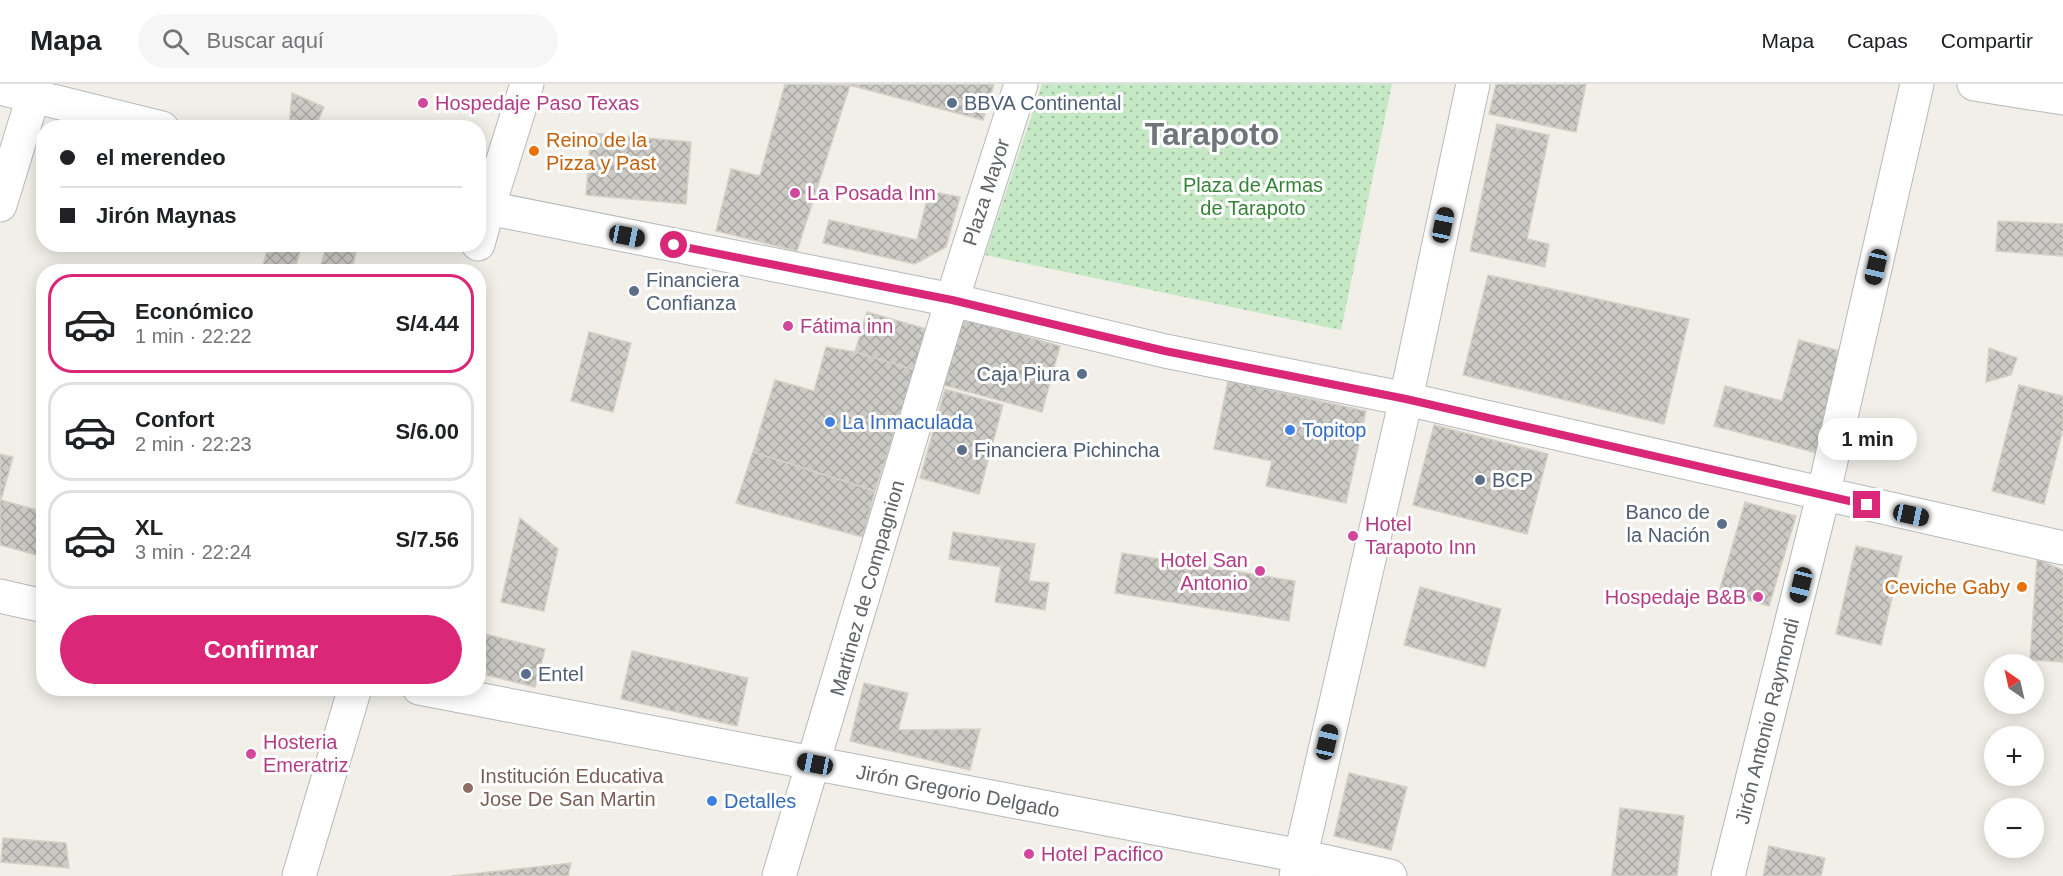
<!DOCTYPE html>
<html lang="es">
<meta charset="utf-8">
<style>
:root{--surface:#fff;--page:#f6f6f6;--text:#202124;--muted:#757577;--line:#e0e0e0;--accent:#db2777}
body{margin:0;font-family:Arial,sans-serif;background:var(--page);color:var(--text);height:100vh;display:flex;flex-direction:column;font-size:22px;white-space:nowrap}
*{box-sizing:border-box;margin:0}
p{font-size:20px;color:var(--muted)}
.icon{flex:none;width:33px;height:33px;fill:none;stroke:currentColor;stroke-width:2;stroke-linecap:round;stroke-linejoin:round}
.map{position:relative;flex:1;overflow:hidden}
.sheet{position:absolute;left:36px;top:180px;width:450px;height:432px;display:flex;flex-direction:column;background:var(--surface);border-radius:24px;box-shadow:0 3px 15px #0003}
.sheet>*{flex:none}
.hud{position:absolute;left:36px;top:36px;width:450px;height:132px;border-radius:24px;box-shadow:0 3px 15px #0003;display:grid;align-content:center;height:132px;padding:0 24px;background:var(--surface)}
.needle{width:39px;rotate:326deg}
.tools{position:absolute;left:1984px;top:570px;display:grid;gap:12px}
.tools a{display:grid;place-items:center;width:60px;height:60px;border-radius:50%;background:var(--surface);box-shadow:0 3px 15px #0003;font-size:30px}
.end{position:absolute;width:27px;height:27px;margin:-14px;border:8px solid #db2777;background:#fff;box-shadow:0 0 0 3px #fff}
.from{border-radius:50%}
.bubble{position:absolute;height:42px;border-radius:21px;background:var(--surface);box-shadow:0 3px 15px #0003;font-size:20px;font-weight:700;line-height:42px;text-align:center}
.car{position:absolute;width:18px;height:36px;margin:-18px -9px;border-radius:8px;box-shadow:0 0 4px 2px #0007;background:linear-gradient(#222 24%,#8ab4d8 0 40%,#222 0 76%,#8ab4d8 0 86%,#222 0)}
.hud b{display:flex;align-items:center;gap:21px;height:57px;font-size:22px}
.hud b+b{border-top:2px solid var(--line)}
.hud i{width:15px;height:15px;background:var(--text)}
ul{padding:10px 0 0;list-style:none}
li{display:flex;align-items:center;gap:18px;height:99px;margin:0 12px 9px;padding:0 12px;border:3px solid var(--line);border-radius:24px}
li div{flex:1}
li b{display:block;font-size:22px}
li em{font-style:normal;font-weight:700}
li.current{border-color:var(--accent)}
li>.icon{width:54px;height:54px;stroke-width:1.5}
.cta{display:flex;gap:12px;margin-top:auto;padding:12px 24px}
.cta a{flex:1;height:69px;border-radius:36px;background:var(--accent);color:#fff;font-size:24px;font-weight:700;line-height:69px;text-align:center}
header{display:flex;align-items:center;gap:36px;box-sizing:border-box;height:84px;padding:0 30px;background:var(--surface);border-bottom:2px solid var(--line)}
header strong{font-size:28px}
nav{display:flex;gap:33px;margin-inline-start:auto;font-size:21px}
.search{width:420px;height:54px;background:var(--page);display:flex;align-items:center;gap:15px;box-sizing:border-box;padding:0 21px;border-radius:33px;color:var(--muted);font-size:22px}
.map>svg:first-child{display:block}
.grass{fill:url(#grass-dots)}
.building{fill:url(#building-cross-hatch);stroke:#d6d1c6;stroke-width:1.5}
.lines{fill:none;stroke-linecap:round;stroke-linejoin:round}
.street-casing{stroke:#b5b8bc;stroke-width:35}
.secondary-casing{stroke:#b6babf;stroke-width:35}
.street{stroke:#fff;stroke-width:33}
.secondary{stroke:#fff;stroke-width:33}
.route{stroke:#db2777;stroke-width:8}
.hotel-dot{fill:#d1479c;stroke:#fff;stroke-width:2}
.service-dot{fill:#5c6f8a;stroke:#fff;stroke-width:2}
.food-dot{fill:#e8710a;stroke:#fff;stroke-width:2}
.shop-dot{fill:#3f7fe0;stroke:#fff;stroke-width:2}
.education-dot{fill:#8d6e63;stroke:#fff;stroke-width:2}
.labels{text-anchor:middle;stroke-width:6;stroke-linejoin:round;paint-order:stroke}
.hotel-label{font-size:20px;fill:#b23c85;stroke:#fff;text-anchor:start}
.service-label{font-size:20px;fill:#4e5e75;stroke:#fff;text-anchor:start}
.food-label{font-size:20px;fill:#c56008;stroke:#fff;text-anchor:start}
.park-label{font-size:20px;fill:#348238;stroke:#fff}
.street-label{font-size:20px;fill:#5f6368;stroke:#fff}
.shop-label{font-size:20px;fill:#366cbe;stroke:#fff;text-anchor:start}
.education-label{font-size:20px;fill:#785e54;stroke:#fff;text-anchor:start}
.town-label{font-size:32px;font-weight:bold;fill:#70757a;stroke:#fff}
</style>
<header>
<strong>Mapa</strong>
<div class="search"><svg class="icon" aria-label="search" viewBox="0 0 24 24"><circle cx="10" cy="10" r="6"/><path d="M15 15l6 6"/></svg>Buscar aquí</div>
<nav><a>Mapa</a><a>Capas</a><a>Compartir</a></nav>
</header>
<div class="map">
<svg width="2063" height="792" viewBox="0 0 2063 792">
<defs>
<pattern id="grass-dots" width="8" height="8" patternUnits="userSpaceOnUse" patternTransform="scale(1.5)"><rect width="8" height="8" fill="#c5e8c5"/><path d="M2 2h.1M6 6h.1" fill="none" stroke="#a3c0a4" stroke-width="1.8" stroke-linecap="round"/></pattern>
<pattern id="building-cross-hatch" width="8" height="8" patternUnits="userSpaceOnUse" patternTransform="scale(1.5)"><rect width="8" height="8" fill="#cccac5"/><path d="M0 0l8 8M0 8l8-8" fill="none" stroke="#a9a8a4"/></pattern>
</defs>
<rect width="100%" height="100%" fill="#f1efe8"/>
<path class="grass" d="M1042,0H1392L1341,246L985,171Z"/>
<path class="building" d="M785,0L850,1L797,167L716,147L731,85L760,92Z
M845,0H994L983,36Z
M1496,0H1586L1576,48L1489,30Z
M292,9L324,23L315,44L289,43Z
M1497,40L1549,51L1527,155L1549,160L1545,183L1470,167Z
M591,49L691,58L686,120L586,111Z
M929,107L960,113L946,163L915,180L823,159L829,136L917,156Z
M1998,137L2063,140V172L1996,167Z
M269,160H302L294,188H261Z
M317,160H358L351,188H319L326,163Z
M1488,191L1689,235L1664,340L1463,291Z
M867,228L927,245L915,286L855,268Z
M961,234L1060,262L1042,328L943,301Z
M589,248L631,259L613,328L571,317Z
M1799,256L1844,268L1817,369L1714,342L1725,302L1782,317Z
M826,263L855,268L915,286L875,407L753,368L775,296L814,307Z
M1989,264L2017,274L2011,291L1986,298Z
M1228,297L1366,327L1346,419L1266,402L1272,377L1214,365Z
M2019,301L2063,312V345L2044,420L1992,407Z
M945,305L1003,321L979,410L920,394Z
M1434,341L1548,370L1527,450L1413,421Z
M753,368L875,407L863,453L736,419Z
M0,370L13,373L1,416L44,428V473L0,461Z
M1745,418L1796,432L1769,522L1719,508Z
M520,434L558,465L544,527L501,518Z
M953,448L1035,460L1029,497L1049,499L1045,526L995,518L1001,483L949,475Z
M1856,462L1902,472L1881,561L1836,550Z
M1122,469L1295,497L1289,537L1115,509Z
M2037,475L2063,486V578L2030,576Z
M1420,503L1501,525L1485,583L1404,561Z
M485,550L545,565L535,603L478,589V574Z
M632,567L748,594L737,642L621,615Z
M864,599L908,609L898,646L980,645L970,686L850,657Z
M1349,689L1407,703L1391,766L1334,752Z
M1620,724L1684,732L1677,792H1612Z
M3,754L66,759L69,784L1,778Z
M1769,762L1825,774L1821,792H1763Z
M571,779L568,792H452Z"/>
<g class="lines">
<g class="street-casing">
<path id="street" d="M1974,0L2063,14
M478,160L488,124
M1406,315L2063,464
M0,512L44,522
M419,604L1301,772L1390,792
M299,792L355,604
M779,792L952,216
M1728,792L1823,412L1917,0"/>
</g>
<g class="secondary-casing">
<path id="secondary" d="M0,4L162,44
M0,121L37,0
M478,122L952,216L1165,267L1406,315
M488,124L527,0
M952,216L1021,0
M1296,792L1406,315L1473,0"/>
</g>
<use href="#street" class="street"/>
<use href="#secondary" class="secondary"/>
</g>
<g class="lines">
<path class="route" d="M674,161L952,216L1165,267L1406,315L1867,421"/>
</g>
<g class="hotel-dot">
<circle cx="423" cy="19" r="6"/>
<circle cx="795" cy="109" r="6"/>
<circle cx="788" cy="242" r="6"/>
<circle cx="1353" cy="452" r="6"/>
<circle cx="1260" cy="487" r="6"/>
<circle cx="1758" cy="513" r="6"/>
<circle cx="251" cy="670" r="6"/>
<circle cx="1029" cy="770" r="6"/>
</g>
<g class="service-dot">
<circle cx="952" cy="19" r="6"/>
<circle cx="634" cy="207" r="6"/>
<circle cx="1082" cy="290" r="6"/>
<circle cx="962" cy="366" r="6"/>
<circle cx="1480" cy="396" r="6"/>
<circle cx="1722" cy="440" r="6"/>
<circle cx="526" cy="590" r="6"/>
</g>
<g class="food-dot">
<circle cx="534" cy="67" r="6"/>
<circle cx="2022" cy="503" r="6"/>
</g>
<g class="shop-dot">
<circle cx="830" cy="338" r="6"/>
<circle cx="1290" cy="346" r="6"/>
<circle cx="712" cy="717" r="6"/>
</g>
<circle class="education-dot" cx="468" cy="704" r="6"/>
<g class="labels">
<g class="hotel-label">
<text x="435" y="26">Hospedaje Paso Texas</text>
<text x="807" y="116">La Posada Inn</text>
<text x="800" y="249">Fátima inn</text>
<text x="1365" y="447">Hotel<tspan x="1365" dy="23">Tarapoto Inn</tspan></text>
<text x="1248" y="483" text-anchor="end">Hotel San<tspan x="1248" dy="23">Antonio</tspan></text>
<text x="1746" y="520" text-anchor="end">Hospedaje B&amp;B</text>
<text x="263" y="665">Hosteria<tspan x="263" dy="23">Emeratriz</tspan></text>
<text x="1041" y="777">Hotel Pacifico</text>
</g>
<g class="service-label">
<text x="964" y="26">BBVA Continental</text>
<text x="646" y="203">Financiera<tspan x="646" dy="23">Confianza</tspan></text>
<text x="1070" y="297" text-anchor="end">Caja Piura</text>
<text x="974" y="373">Financiera Pichincha</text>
<text x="1492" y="403">BCP</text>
<text x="1710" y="435" text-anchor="end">Banco de<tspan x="1710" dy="23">la Nación</tspan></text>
<text x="538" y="597">Entel</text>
</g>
<g class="food-label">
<text x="546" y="63">Reino de la<tspan x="546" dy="23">Pizza y Past</tspan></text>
<text x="2010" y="510" text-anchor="end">Ceviche Gaby</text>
</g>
<g class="park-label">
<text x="1253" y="108">Plaza de Armas<tspan x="1253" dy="23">de Tarapoto</tspan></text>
</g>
<g class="street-label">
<text transform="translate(986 108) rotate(-72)" y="7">Plaza Mayor</text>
<text transform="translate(867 504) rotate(-74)" y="7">Martinez de Compagnion</text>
<text transform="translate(1767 637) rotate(-76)" y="7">Jirón Antonio Raymondi</text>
<text transform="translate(958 707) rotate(11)" y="7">Jirón Gregorio Delgado</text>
</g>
<g class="shop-label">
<text x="842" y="345">La Inmaculada</text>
<text x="1302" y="353">Topitop</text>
<text x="724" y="724">Detalles</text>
</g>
<g class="education-label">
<text x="480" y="699">Institución Educativa<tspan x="480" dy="23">Jose De San Martin</tspan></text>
</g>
<g class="town-label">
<text x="1212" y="61">Tarapoto</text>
</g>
</g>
</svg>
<div class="tools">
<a><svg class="needle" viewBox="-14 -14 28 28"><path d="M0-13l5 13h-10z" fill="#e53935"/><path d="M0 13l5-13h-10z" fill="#757577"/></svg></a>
<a>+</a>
<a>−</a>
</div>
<i class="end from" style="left:674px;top:161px"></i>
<i class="end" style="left:1867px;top:421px"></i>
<div class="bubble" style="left:1818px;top:334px;width:99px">1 min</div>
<i class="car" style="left:1443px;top:141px;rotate:12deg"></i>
<i class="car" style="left:627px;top:152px;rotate:101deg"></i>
<i class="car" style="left:1876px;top:183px;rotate:193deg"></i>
<i class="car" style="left:1911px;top:431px;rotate:102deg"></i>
<i class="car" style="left:1801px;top:501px;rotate:194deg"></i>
<i class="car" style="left:1327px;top:658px;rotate:13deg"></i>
<i class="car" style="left:815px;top:680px;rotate:281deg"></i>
<div class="hud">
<b><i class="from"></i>el merendeo</b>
<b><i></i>Jirón Maynas</b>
</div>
<section class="sheet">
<ul>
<li class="current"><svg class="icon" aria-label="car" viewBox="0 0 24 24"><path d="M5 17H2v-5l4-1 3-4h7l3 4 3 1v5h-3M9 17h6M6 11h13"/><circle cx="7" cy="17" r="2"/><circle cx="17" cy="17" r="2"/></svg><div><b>Económico</b><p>1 min · 22:22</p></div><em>S/4.44</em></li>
<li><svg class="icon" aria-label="car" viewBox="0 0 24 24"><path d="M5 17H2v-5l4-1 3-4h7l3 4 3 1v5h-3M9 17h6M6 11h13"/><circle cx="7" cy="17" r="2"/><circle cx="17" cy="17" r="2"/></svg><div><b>Confort</b><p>2 min · 22:23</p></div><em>S/6.00</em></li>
<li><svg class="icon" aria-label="car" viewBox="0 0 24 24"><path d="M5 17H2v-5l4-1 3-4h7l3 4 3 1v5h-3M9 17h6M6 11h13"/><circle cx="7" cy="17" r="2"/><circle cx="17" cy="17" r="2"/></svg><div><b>XL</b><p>3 min · 22:24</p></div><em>S/7.56</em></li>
</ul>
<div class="cta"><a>Confirmar</a></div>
</section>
</div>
